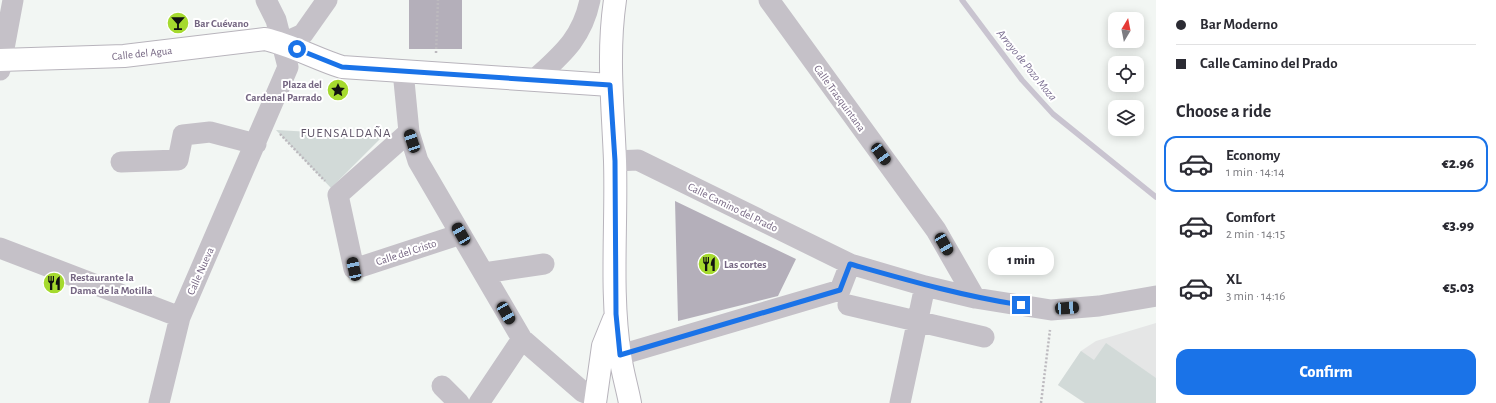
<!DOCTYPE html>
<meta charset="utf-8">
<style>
:root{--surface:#fff;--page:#f7f7f7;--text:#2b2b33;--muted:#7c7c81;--line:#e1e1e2;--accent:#1a73e8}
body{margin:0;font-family:"Alegreya Sans",sans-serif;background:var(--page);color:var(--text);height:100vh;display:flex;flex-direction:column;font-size:15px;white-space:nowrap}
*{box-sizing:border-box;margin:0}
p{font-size:13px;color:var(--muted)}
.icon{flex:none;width:22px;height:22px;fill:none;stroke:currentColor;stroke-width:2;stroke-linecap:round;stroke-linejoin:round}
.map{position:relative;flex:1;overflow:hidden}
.panel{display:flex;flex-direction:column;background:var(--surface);width:340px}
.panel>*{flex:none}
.top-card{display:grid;align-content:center;height:88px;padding:0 20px;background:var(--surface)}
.needle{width:26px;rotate:10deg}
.fabs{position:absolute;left:1108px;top:12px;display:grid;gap:8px}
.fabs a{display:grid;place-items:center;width:36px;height:36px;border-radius:8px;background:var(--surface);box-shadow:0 2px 10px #0003;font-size:20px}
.end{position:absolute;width:18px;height:18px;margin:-9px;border:5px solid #1a73e8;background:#fff;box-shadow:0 0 0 2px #fff}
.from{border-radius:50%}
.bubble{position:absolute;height:28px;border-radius:12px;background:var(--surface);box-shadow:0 2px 10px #0003;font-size:13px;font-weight:800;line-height:28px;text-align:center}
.car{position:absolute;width:12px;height:24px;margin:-12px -6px;border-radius:5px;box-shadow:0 0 3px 1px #0007;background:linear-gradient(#222 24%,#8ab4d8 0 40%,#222 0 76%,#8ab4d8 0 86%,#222 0)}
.top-card b{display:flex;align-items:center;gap:14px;height:38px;font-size:15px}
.top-card b+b{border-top:1px solid var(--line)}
.top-card i{width:10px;height:10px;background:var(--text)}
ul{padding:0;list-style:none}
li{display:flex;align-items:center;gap:12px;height:56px;margin:0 8px 6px;padding:0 12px;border:2px solid transparent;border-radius:12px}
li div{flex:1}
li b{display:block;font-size:15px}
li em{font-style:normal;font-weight:800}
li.active{border-color:var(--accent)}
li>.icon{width:36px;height:36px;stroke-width:1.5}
h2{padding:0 20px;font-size:18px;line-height:48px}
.button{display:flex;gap:8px;margin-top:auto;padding:8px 20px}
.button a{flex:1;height:46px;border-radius:12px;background:var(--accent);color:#fff;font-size:16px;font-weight:800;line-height:46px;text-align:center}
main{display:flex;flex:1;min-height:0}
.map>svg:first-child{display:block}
.built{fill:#e5e6e6}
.green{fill:#d2dad8}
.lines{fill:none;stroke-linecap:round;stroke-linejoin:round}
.stream{stroke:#c9c4d0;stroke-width:5.5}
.building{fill:#b4afba}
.secondary-casing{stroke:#b8b4bc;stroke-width:24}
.path{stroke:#bcb9be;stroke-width:2.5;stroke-dasharray:2 2;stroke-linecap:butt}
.street{stroke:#c5c1c8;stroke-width:21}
.secondary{stroke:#fff;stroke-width:22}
.route{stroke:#1a73e8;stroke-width:5}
.labels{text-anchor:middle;stroke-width:4;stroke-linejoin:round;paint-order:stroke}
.poi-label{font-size:11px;font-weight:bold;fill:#756682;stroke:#fff;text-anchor:start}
.street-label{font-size:11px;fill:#756682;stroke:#fff}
.water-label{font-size:12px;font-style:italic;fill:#7d7193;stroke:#fff}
.quarter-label{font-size:13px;letter-spacing:1px;fill:#5e5467;stroke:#fff}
</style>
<main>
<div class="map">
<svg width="1156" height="403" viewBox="0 0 1156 403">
<rect width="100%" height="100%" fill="#f2f6f3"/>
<path class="built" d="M1156,323V403H1085L1058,385L1081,351L1096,341Z"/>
<path class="green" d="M276,130L383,136L331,188Z
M1106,343L1156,378V403H1085L1058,385L1081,351L1094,360Z"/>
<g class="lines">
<path class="stream" d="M962,0L1022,80L1053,114L1156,197"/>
</g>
<path class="building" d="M409,0H462V49H409Z
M675,201L796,259L778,296L678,321Z"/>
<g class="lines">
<g class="secondary-casing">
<path id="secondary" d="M615,0C607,54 613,107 615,161C617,224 610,293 620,355C622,371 627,387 630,403
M0,60L124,56L265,39C292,45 316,59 342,67L610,85
M595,403L603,346L614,319"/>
</g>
<path class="path" d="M436,53L438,0
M280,134L325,181
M1041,403L1050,330"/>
<path class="street" d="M769,0L936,230L975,298
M283,43L303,34L327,0
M0,70L13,0
M403,71L409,132L418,161L522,339L583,392L596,397
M534,80C561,55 582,39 590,0
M409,132L338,195L354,269L461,234
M615,161L638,160L850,264L925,286L975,298L1051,310L1099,306L1156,296
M121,162L178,160L183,135L210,132L256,144
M0,248L180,317
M484,273L544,264
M848,305L984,337
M620,355L840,290L850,264
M442,386L459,403
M159,403L180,317L288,67L276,20L266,0
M479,403L522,339
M900,403L925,286"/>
<use href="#secondary" class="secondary"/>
</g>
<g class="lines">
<path class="route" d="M297,49L342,67L610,85L615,161L616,314L620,355L840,290L850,264C907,280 962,296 1021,305"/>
</g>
<defs>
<g id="bar-disc" transform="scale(1.15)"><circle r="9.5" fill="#a5da2e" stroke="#fff"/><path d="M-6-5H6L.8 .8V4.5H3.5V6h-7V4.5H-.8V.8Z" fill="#111"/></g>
<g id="sight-disc" transform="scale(1.15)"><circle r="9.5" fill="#a5da2e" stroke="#fff"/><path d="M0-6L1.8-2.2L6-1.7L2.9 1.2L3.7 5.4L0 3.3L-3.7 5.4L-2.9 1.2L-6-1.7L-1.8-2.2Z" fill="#111"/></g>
<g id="restaurant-disc" transform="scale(1.15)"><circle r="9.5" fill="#a5da2e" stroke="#fff"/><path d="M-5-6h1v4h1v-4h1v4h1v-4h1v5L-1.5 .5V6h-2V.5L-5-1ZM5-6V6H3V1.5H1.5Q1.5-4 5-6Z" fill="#111"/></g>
</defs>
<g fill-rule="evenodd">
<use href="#bar-disc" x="178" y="23"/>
<use href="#sight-disc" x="338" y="90"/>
<use href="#restaurant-disc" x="709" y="264"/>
<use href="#restaurant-disc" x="54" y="283"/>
</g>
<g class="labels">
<g class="poi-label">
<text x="194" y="27">Bar Cuévano</text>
<text x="322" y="88" text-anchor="end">Plaza del<tspan x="322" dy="13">Cardenal Parrado</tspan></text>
<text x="724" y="268">Las cortes</text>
<text x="70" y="281">Restaurante la<tspan x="70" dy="13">Dama de la Motilla</tspan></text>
</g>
<g class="street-label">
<text transform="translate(142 53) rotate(-6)" y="4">Calle del Agua</text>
<text transform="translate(840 98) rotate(54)" y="4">Calle Trasquintana</text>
<text transform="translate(733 207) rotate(26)" y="4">Calle Camino del Prado</text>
<text transform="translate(406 252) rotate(-18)" y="4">Calle del Cristo</text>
<text transform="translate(200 271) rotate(-66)" y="4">Calle Nueva</text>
</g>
<g class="water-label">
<text transform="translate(1027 65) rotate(51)" y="4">Arroyo de Pozo Moza</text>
</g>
<g class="quarter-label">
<text x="346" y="137">FUENSALDAÑA</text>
</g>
</g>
</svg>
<div class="fabs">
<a><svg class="needle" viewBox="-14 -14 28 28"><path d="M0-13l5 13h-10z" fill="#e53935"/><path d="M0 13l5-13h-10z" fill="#7c7c81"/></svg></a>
<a><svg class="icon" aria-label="locate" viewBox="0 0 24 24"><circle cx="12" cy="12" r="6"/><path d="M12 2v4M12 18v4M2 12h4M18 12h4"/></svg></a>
<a><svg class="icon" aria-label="layers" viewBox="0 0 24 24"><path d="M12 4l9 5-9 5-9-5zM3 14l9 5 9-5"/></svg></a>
</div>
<i class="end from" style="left:297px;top:49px"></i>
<i class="end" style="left:1021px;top:305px"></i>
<div class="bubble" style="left:988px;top:247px;width:66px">1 min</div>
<i class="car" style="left:412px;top:141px;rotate:342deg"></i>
<i class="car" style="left:881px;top:154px;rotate:144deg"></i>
<i class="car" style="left:461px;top:234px;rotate:330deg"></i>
<i class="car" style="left:944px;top:244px;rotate:150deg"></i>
<i class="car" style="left:354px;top:269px;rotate:348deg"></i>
<i class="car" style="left:1067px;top:308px;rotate:86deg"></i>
<i class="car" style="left:506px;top:313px;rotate:150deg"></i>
</div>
<section class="panel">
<div class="top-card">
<b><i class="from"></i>Bar Moderno</b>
<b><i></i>Calle Camino del Prado</b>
</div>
<h2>Choose a ride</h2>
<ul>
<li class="active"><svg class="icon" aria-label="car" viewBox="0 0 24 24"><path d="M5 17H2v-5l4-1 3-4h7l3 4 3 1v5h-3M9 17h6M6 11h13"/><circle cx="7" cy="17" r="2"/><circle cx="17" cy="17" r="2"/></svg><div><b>Economy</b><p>1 min · 14:14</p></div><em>€2.96</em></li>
<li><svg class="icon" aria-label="car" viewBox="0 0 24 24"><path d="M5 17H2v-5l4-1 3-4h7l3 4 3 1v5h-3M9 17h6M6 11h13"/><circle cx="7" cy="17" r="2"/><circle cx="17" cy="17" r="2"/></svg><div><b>Comfort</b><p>2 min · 14:15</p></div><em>€3.99</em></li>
<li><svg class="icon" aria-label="car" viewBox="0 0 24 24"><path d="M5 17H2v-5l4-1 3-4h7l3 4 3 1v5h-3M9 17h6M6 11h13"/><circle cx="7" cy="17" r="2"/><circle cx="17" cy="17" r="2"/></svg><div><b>XL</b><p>3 min · 14:16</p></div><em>€5.03</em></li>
</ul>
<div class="button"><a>Confirm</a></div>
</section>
</main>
